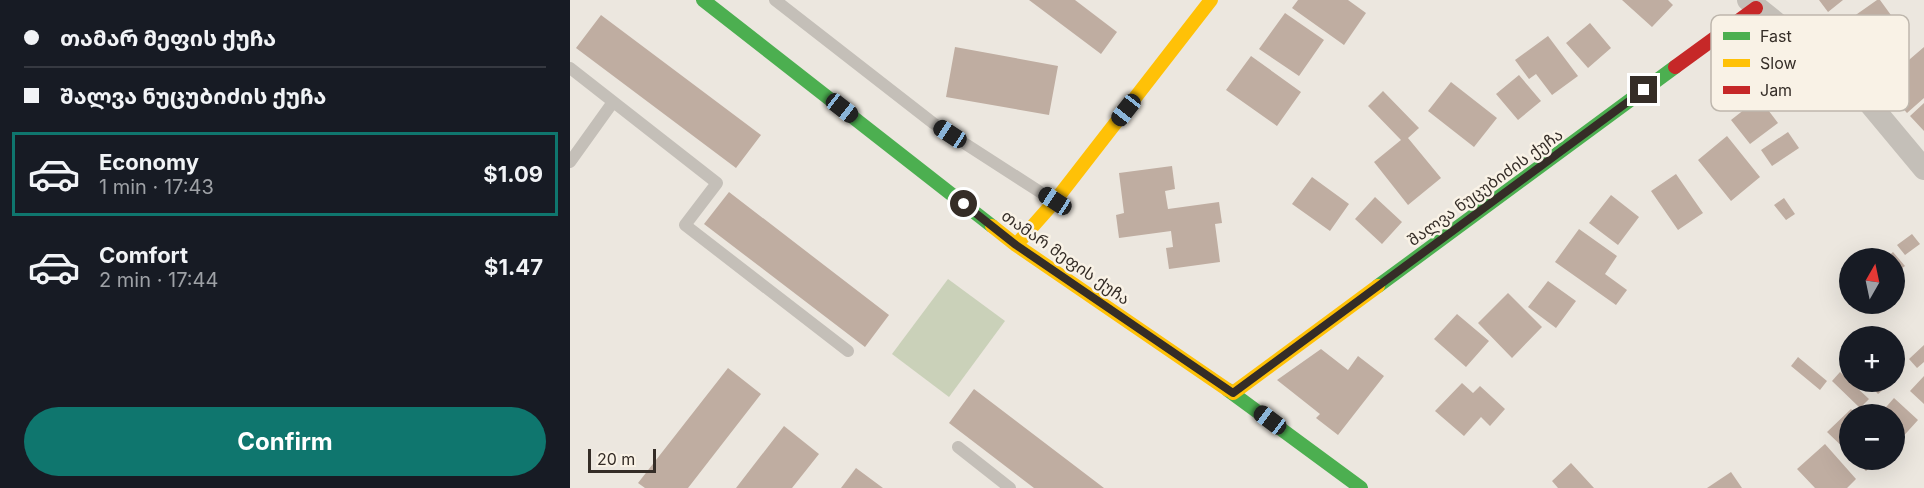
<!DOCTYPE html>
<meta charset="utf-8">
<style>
:root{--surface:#171b24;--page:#20242c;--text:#f1f3f6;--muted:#9ea1a6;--line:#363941;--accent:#0f766e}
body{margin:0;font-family:Inter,"Noto Sans Georgian",sans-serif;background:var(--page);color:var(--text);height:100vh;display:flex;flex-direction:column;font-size:22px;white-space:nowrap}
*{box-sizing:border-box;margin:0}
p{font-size:20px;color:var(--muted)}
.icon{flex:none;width:33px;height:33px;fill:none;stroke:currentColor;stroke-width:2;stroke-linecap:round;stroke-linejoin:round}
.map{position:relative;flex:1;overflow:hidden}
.panel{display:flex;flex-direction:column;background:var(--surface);width:570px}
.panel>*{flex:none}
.hud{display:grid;align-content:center;height:132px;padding:0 24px;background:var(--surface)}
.needle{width:39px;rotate:9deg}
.buttons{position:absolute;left:1269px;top:248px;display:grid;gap:12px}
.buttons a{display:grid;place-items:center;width:66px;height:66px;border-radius:50%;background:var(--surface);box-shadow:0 6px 24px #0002;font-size:30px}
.scale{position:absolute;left:18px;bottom:15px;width:68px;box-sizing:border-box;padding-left:6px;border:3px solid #352d27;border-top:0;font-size:16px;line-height:21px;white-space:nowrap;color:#352d27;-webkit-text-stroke:4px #f9f2e6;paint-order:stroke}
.end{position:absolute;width:27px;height:27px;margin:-14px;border:8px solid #352d27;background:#fff;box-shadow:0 0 0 3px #fff}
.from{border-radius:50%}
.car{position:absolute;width:18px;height:36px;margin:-18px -9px;border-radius:8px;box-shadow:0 0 4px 2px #0007;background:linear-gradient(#222 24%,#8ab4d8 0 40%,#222 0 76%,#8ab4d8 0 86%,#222 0)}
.hud b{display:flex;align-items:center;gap:21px;height:57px;font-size:22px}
.hud b+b{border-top:2px solid var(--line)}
.hud i{width:15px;height:15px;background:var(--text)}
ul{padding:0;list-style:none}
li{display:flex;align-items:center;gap:18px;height:84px;margin:0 12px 9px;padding:0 12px;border:3px solid transparent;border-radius:0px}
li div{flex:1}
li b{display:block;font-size:22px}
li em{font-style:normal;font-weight:700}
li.current{border-color:var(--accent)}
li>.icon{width:54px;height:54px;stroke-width:1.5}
.primary-button{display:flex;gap:12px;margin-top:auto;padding:12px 24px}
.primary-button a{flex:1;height:69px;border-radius:36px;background:var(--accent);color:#fff;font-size:24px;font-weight:700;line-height:69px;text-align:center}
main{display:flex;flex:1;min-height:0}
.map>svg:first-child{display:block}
.green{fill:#cad1b9}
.building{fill:#bfada1}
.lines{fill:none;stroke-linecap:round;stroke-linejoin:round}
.lane{stroke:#c4bfb8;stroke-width:12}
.street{stroke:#c4bfb8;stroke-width:22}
.fast{stroke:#4caf50;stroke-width:14}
.slow{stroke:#ffc107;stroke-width:14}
.jam{stroke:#c62828;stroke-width:14}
.route{stroke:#352d27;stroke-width:8}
.labels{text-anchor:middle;stroke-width:5;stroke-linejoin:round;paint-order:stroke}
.street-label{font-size:16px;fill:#352d27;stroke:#f9f2e6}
.key{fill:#f9f2e6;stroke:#beb7ad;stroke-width:1.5}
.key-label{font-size:16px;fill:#352d27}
</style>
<main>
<section class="panel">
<div class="hud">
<b><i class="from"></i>თამარ მეფის ქუჩა</b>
<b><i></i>შალვა ნუცუბიძის ქუჩა</b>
</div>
<ul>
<li class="current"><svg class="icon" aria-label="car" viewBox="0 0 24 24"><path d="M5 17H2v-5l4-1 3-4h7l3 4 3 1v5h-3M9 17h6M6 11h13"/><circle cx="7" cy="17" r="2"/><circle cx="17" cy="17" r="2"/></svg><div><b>Economy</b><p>1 min · 17:43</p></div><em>$1.09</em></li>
<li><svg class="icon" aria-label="car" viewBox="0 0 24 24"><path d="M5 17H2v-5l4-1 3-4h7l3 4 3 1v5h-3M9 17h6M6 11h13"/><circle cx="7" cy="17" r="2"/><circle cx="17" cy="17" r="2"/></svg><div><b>Comfort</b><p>2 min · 17:44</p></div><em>$1.47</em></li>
</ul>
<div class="primary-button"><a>Confirm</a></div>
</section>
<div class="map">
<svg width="1354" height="488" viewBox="0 0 1354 488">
<rect width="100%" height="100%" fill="#ece7df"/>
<path class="green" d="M378,279L435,321L379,397L322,354Z"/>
<path class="building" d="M459,0H505L547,32L531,54Z
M728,0H778L796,13L774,45L722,8Z
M1052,0H1098L1103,5L1082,27Z
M1249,0H1273L1258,12Z
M1307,0H1310L1326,22L1287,50L1270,26Z
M715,13L754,40L729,76L689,49Z
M31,15L191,135L166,168L6,48Z
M1020,23L1041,48L1018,68L996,43Z
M978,36L1008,76L982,95L966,74L959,79L945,60Z
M385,47L488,66L479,115L376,97Z
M1354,47V98L1337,113L1311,84Z
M681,56L731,92L707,126L656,90Z
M949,75L971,101L948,120L926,94Z
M881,82L927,118L904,147L858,111Z
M813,91L849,128L838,138L871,178L838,205L804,162L831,140L798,106Z
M1189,98L1208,123L1180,144L1161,120Z
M1354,103V131L1340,116Z
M1218,132L1229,148L1202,166L1191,150Z
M1157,136L1190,177L1161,201L1128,160Z
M602,166L605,189L595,191L598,209L649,202L652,223L645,224L650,262L599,269L596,248L603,247L601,231L549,238L546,215L554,213L549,173Z
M1106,174L1133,213L1108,230L1081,191Z
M742,177L779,204L760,231L722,204Z
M159,192L319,315L295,347L134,224Z
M1041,195L1069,217L1048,245L1019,223Z
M805,197L832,222L812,244L785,219Z
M1214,198L1225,214L1216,220L1204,205Z
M1009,229L1047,256L1035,274L1057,290L1046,305L985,262Z
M1342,234L1350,244L1335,255L1327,245Z
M1323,252L1335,266L1324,274V258H1316Z
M978,281L1006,301L986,328L958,307Z
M938,293L972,327L942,358L908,323Z
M887,314L919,341L896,367L864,339Z
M1354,345V362L1347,368L1339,359Z
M751,349L778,370L788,356L814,376L768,435L746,418L750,414L707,380Z
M1228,357L1257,381L1250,390L1221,366Z
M158,368L191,394L118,488H75L68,483Z
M1270,372L1299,399L1290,408L1262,381Z
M1354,376V404L1340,391Z
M1296,381H1320L1322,382L1308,394Z
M892,383L903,393L910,386L935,409L920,426L911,417L894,436L865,411Z
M404,389L534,488H464L379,423Z
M1324,398L1348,420L1329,441L1324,437V414H1310Z
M1281,409L1286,414H1280V454L1257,432Z
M214,426L249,454L222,488H166Z
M1255,444L1286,479L1277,488H1245L1227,469Z
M1284,459H1309L1296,471Z
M1001,463L1024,488H988L982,481Z
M286,468L313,488H271Z
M1161,472L1172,488H1137Z"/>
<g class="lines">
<path class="lane" d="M205,0L363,123L484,201
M0,68L147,183L115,225L278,351
M0,162L43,102
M388,447L440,488"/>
<path class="street" d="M1178,0L1284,85L1354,169"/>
<path class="fast" d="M133,0L422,226
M808,286L1105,67
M658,390L791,488"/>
<path class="slow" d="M422,226L446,245L658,390
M446,245L485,201L641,0
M663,393L808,286"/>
<path class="jam" d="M1105,67L1186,8"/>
</g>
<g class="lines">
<path class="route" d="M394,204L446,245L663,393L1074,90"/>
</g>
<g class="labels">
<g class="street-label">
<text transform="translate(915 187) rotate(-36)" y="6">შალვა ნუცუბიძის ქუჩა</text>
<text transform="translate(496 257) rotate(35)" y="6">თამარ მეფის ქუჩა</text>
</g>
</g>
<rect x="1141" y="15" width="198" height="96" rx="9" class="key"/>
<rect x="1153" y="32" width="27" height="8" fill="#4caf50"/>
<rect x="1153" y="59" width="27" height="8" fill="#ffc107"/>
<rect x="1153" y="86" width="27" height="8" fill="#c62828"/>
<g class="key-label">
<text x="1190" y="42">Fast</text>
<text x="1190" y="69">Slow</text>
<text x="1190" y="96">Jam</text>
</g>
</svg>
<div class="buttons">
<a><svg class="needle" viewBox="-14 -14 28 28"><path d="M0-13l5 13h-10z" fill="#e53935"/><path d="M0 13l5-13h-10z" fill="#9ea1a6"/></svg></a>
<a>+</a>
<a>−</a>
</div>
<div class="scale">20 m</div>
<i class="end from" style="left:394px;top:204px"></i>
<i class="end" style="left:1074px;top:90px"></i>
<i class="car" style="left:272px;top:108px;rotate:128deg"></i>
<i class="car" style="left:556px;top:110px;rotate:218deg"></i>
<i class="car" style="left:380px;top:134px;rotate:303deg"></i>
<i class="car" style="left:485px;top:201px;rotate:303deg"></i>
<i class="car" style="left:700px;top:420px;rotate:307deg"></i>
</div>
</main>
